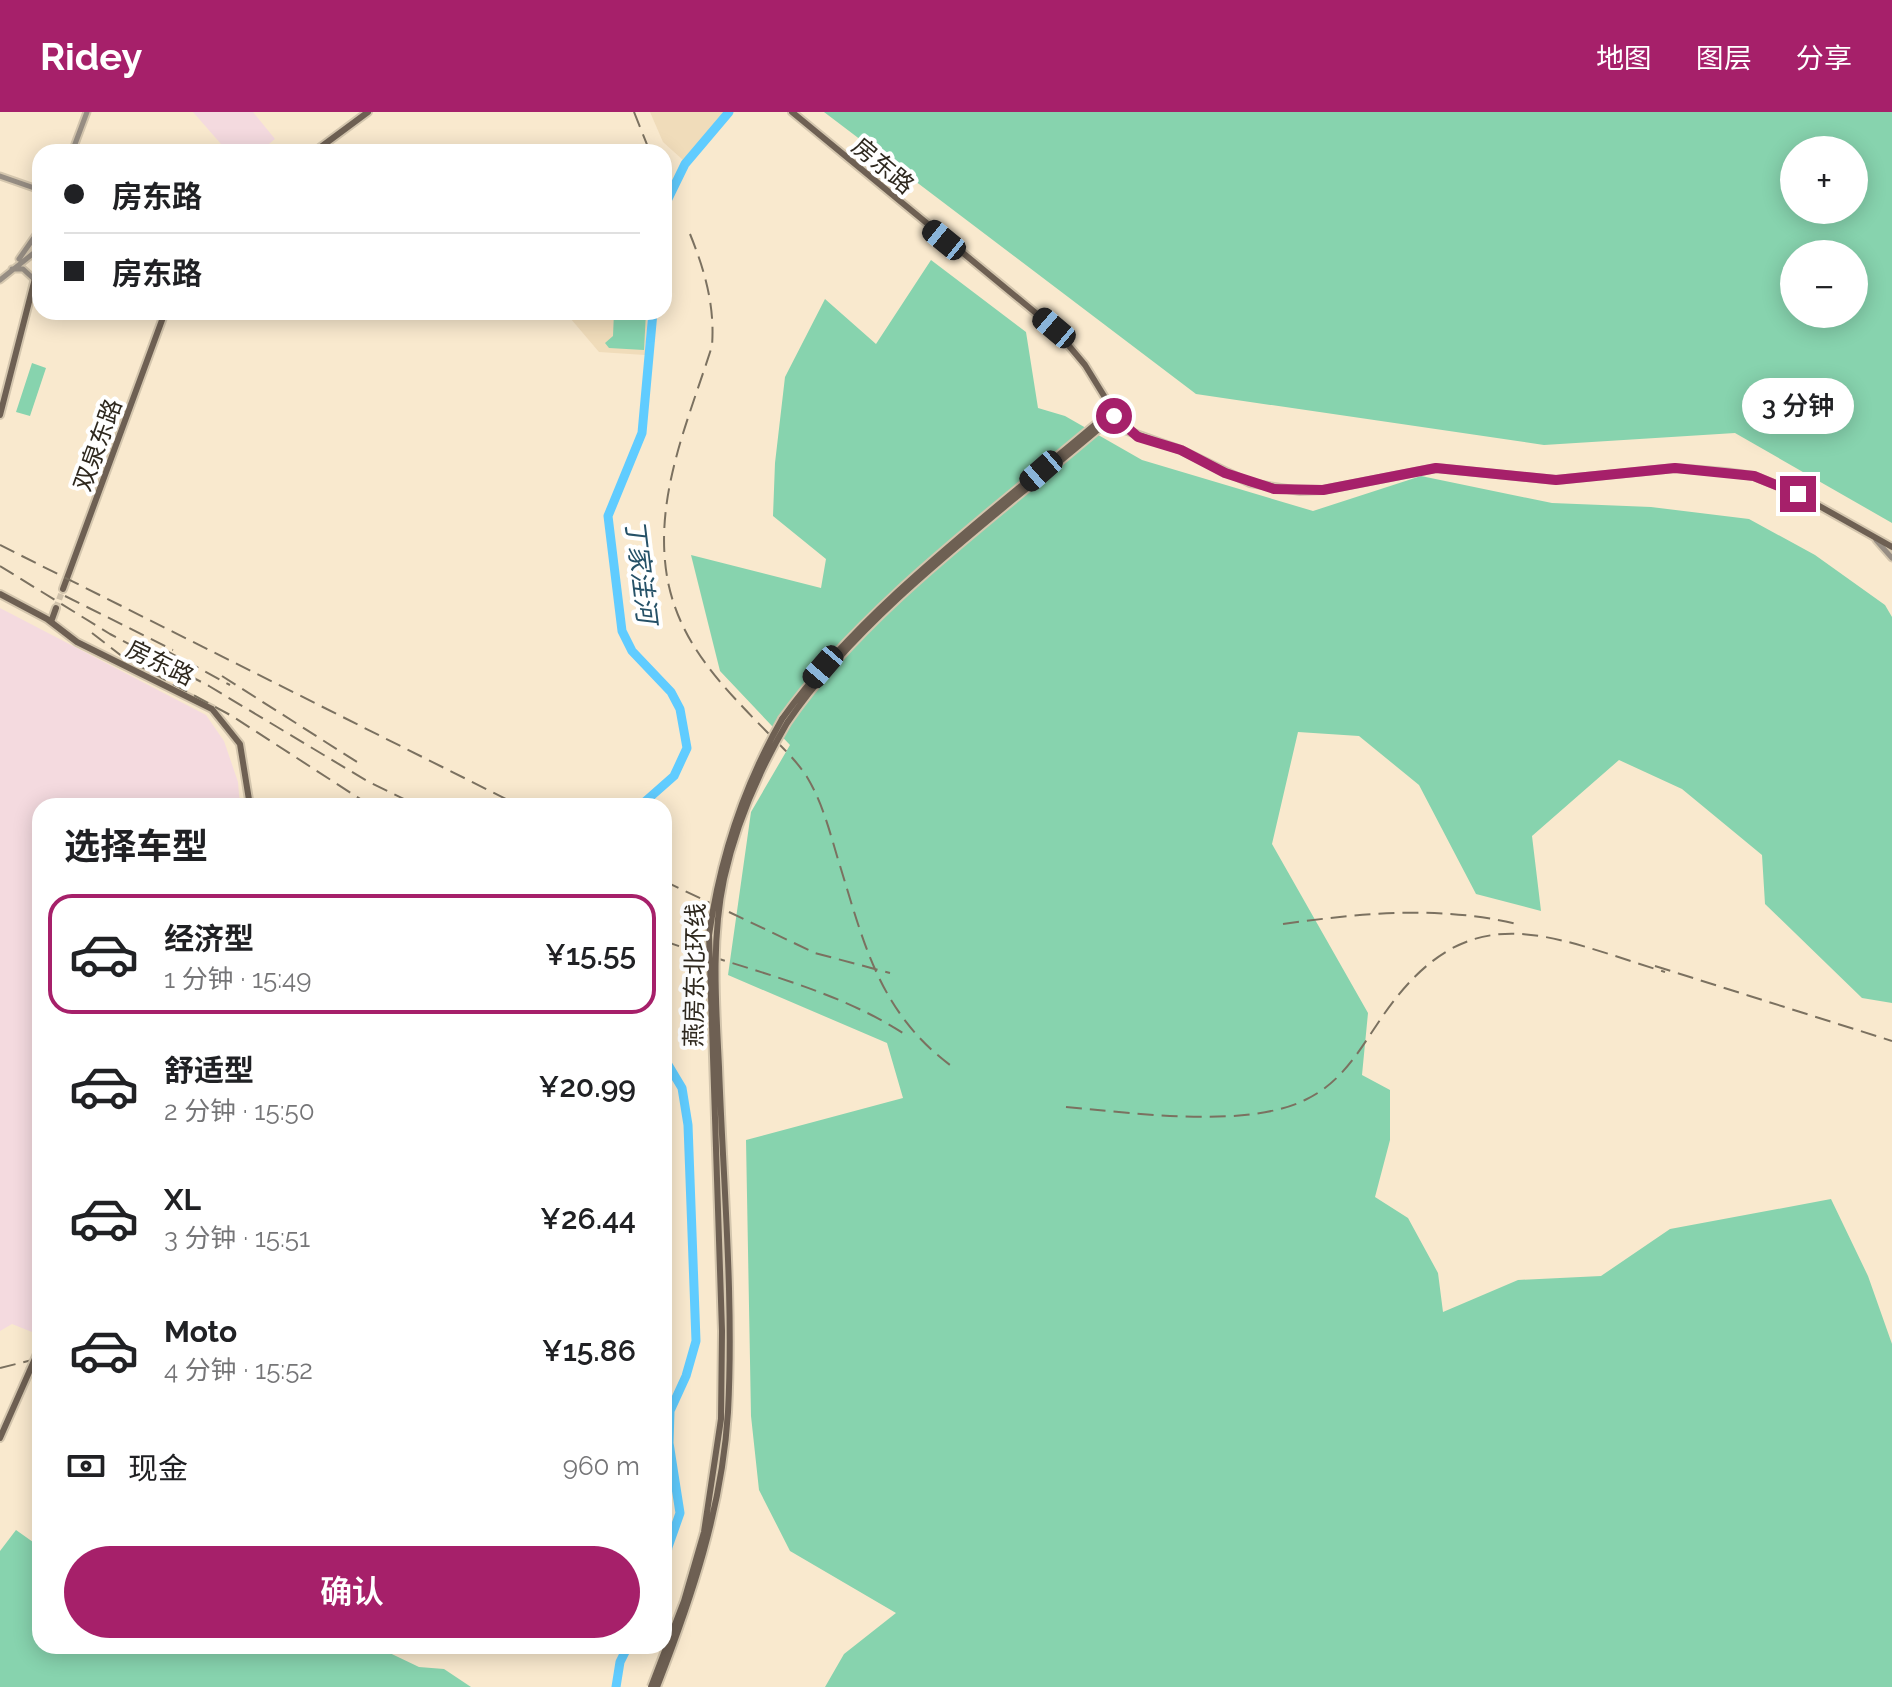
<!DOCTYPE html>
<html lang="zh">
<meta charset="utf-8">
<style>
:root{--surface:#fff;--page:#f2f2f2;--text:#202124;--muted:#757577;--line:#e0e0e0;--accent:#a6206a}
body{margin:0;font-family:Raleway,"Noto Sans SC",sans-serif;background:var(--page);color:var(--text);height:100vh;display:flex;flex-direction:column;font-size:30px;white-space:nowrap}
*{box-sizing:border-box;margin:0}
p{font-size:26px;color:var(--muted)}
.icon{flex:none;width:44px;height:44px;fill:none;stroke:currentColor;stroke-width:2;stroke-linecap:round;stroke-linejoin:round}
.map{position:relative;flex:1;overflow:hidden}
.side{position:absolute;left:32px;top:686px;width:640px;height:856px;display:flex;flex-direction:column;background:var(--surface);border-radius:24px;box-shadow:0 4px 20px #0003}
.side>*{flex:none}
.hud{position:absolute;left:32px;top:32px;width:640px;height:176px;border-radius:24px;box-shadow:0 4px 20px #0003;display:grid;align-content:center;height:176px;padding:0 32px;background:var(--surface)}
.fabs{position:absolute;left:1780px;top:24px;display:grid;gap:16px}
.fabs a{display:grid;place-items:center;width:88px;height:88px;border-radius:50%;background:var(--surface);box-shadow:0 4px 20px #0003;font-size:40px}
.end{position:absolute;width:36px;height:36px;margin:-18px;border:10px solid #a6206a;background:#fff;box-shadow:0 0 0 4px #fff}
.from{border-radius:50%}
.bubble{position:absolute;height:56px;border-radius:28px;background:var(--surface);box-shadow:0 4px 20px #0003;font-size:26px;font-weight:600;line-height:56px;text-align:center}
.car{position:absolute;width:24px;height:48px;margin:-24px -12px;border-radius:10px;box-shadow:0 0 6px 2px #0007;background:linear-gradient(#222 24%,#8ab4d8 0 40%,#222 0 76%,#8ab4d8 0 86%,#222 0)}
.hud b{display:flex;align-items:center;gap:28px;height:76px;font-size:30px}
.hud b+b{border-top:2px solid var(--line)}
.hud i{width:20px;height:20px;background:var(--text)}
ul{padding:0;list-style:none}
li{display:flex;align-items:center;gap:24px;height:120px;margin:0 16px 12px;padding:0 16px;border:4px solid transparent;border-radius:24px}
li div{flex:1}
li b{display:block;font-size:30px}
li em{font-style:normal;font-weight:600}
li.active{border-color:var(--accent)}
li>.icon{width:72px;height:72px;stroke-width:1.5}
h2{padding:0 32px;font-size:36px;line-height:96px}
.pay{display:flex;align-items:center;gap:20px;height:88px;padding:0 32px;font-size:30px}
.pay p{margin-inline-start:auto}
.action{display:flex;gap:16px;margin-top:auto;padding:16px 32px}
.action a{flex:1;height:92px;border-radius:48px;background:var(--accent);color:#fff;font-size:32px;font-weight:600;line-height:92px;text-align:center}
header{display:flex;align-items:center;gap:48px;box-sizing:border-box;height:112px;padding:0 40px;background:var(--accent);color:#fff}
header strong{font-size:38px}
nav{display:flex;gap:44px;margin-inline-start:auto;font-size:28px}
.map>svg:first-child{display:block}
.industrial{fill:#f4dadf}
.built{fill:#f0dcba}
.green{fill:#87d3ae;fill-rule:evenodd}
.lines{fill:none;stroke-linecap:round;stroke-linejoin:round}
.river{stroke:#60ccff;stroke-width:9}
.secondary-tunnel{stroke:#d0c2ab;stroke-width:6;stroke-dasharray:6 3;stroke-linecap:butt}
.tertiary-casing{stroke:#d4c6ae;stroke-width:9}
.secondary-casing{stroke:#d4c6ae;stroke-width:10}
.tertiary{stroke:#968d83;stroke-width:5}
.secondary{stroke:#6e6053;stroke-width:6}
.rail{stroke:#7b7160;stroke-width:2;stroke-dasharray:16 8;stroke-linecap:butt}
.secondary-bridge-casing{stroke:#d4c6ae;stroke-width:10;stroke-linecap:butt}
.secondary-bridge{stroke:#6e6053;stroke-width:6}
.route{stroke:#a6206a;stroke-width:10}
.labels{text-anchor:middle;stroke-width:8;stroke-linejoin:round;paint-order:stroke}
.street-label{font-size:24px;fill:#2e281e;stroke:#fff}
.water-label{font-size:26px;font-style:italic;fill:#255167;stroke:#fff}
</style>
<header>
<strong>Ridey</strong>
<nav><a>地图</a><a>图层</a><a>分享</a></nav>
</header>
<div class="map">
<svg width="1892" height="1575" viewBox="0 0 1892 1575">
<rect width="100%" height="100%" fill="#f9e9ce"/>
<path class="industrial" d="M193,0H253L275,27L259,40H228Z
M0,496L206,603L224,629L238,670L240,694H40V1215L37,1222L12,1212L0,1219Z"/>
<path class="built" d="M650,0H724L683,48L663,30Z
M565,200H648L645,243L599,240Z"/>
<path class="green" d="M824,0H1892V411L1735,321L1544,333L1196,282ZM1794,38H1854V98H1794ZM1854,142V202H1794V142Z
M931,148L1026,220L1038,296L1065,304L1142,348L1313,399L1421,364L1552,391L1651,395L1749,407L1815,443L1885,493L1892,505V891L1862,886L1765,792L1762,743L1682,677L1619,648L1532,724L1541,799L1476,782L1419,673L1359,624L1298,620L1272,732L1368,901L1362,963L1390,978V1028L1375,1085L1408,1106L1438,1161L1443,1200L1518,1168L1601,1164L1670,1117L1831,1087L1868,1164L1892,1232V1575H825L844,1542L896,1501L790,1439L759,1378L751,1304L746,1028L903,986L887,931L728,863L751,700L790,633L720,559L691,443L821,476L826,447L773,404L775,351L785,265L825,187L876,232Z
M614,200H646L644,238L609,236L605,231L613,224Z
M32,251L46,256L30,304L16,300Z
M16,1418L40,1435V1534H375L419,1555L444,1557L471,1575H0V1439Z"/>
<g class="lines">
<path class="river" d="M664,95L685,52L729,0
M640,694L674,664L687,636L680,597L671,580L632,539L622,519L608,404L642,321L653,200
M664,946L682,976L688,1013L696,1229L686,1264L670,1299L669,1331L680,1401L668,1435L664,1465
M616,1575L620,1550L628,1534"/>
<path class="secondary-tunnel" d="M56,496L63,477"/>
<g class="tertiary-casing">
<path id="tertiary" d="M72,40L87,0
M0,64L40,78
M19,147L40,117
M12,157H23L35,168
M0,168L40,136
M1876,428L1892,446"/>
</g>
<g class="secondary-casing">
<path id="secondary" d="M792,0L1054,216L1085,253L1125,318L1181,338L1250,371L1300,379L1323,378L1436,356L1556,368L1675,356L1725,360L1754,364L1798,382L1892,435
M314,40L368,0
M0,303L40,147
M63,477L165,200
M0,482L47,507L77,530L212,597L240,632L250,694
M51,510L56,496
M782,607C865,491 1003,392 1111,299
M787,611C866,495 1008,396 1114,304
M0,1326L30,1258"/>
</g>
<use href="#tertiary" class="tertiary"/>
<use href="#secondary" class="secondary"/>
<path class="rail" d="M634,0L650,40
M690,122C705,159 715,194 712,234C688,310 652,388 668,470C681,533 723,575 767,620C781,634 796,648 807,665C822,690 829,717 837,744C863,827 877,898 950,953
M0,433L520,694
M0,454L110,522L209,574L367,669L418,694
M65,484L173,538
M92,521L123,545L232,604L371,694
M163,537L230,573
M222,564L357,650
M664,769L815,841L890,861
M1283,812C1363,801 1441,793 1521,813
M664,829C746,858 836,876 909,925
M1655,854L1892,929
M1066,995C1133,1001 1246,1017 1305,988C1343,970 1360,937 1382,905C1468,780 1545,823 1665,860
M0,1256L40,1246"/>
<g class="secondary-bridge-casing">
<path id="secondary-bridge" d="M30,1258L40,1235
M651,1575L684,1489L704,1420L721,1307L722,1219L709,823C720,745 743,675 782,607
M657,1575C692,1485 722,1397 728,1300C734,1186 723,1069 719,955C716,893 711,829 724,767C736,712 759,659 787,611"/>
</g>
<use href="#secondary-bridge" class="secondary-bridge"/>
</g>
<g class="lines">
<path class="route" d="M1114,304L1138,325L1181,338L1225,361L1274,377L1323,378L1436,356L1556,368L1675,356L1754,364L1798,382"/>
</g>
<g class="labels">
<g class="street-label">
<text transform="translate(883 54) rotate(40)" y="8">房东路</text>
<text transform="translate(98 333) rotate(-70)" y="8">双泉东路</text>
<text transform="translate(160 551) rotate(26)" y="8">房东路</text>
<text transform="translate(695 863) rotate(-89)" y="8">燕房东北环线</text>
</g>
<g class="water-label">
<text transform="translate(641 459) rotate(83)" y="9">丁家洼河</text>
</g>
</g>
</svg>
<div class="fabs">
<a>+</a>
<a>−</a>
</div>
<i class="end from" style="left:1114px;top:304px"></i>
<i class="end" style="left:1798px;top:382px"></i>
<div class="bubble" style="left:1742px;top:266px;width:112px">3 分钟</div>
<i class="car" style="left:944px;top:128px;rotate:309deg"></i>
<i class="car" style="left:1054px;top:216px;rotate:310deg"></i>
<i class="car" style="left:1041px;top:359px;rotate:229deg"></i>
<i class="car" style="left:823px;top:555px;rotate:221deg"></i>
<div class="hud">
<b><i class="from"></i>房东路</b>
<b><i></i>房东路</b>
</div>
<section class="side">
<h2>选择车型</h2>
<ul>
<li class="active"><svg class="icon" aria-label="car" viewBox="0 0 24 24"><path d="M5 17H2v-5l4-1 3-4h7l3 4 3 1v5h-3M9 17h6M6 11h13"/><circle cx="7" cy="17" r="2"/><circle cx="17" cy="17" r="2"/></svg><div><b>经济型</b><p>1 分钟 · 15:49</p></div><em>¥15.55</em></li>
<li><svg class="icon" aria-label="car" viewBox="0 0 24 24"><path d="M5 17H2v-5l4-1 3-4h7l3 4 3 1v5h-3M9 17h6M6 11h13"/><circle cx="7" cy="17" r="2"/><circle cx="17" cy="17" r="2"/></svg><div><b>舒适型</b><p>2 分钟 · 15:50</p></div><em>¥20.99</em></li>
<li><svg class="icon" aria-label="car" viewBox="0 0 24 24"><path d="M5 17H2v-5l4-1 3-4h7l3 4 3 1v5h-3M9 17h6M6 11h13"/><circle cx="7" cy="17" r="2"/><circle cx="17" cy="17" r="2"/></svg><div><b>XL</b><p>3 分钟 · 15:51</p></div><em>¥26.44</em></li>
<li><svg class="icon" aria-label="car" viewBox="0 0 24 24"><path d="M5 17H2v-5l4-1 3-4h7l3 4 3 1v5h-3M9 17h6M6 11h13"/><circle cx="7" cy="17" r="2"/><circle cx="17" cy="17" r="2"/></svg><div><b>Moto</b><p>4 分钟 · 15:52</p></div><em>¥15.86</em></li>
</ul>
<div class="pay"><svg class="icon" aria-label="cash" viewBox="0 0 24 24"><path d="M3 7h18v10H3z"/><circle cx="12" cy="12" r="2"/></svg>现金<p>960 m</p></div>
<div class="action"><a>确认</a></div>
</section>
</div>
